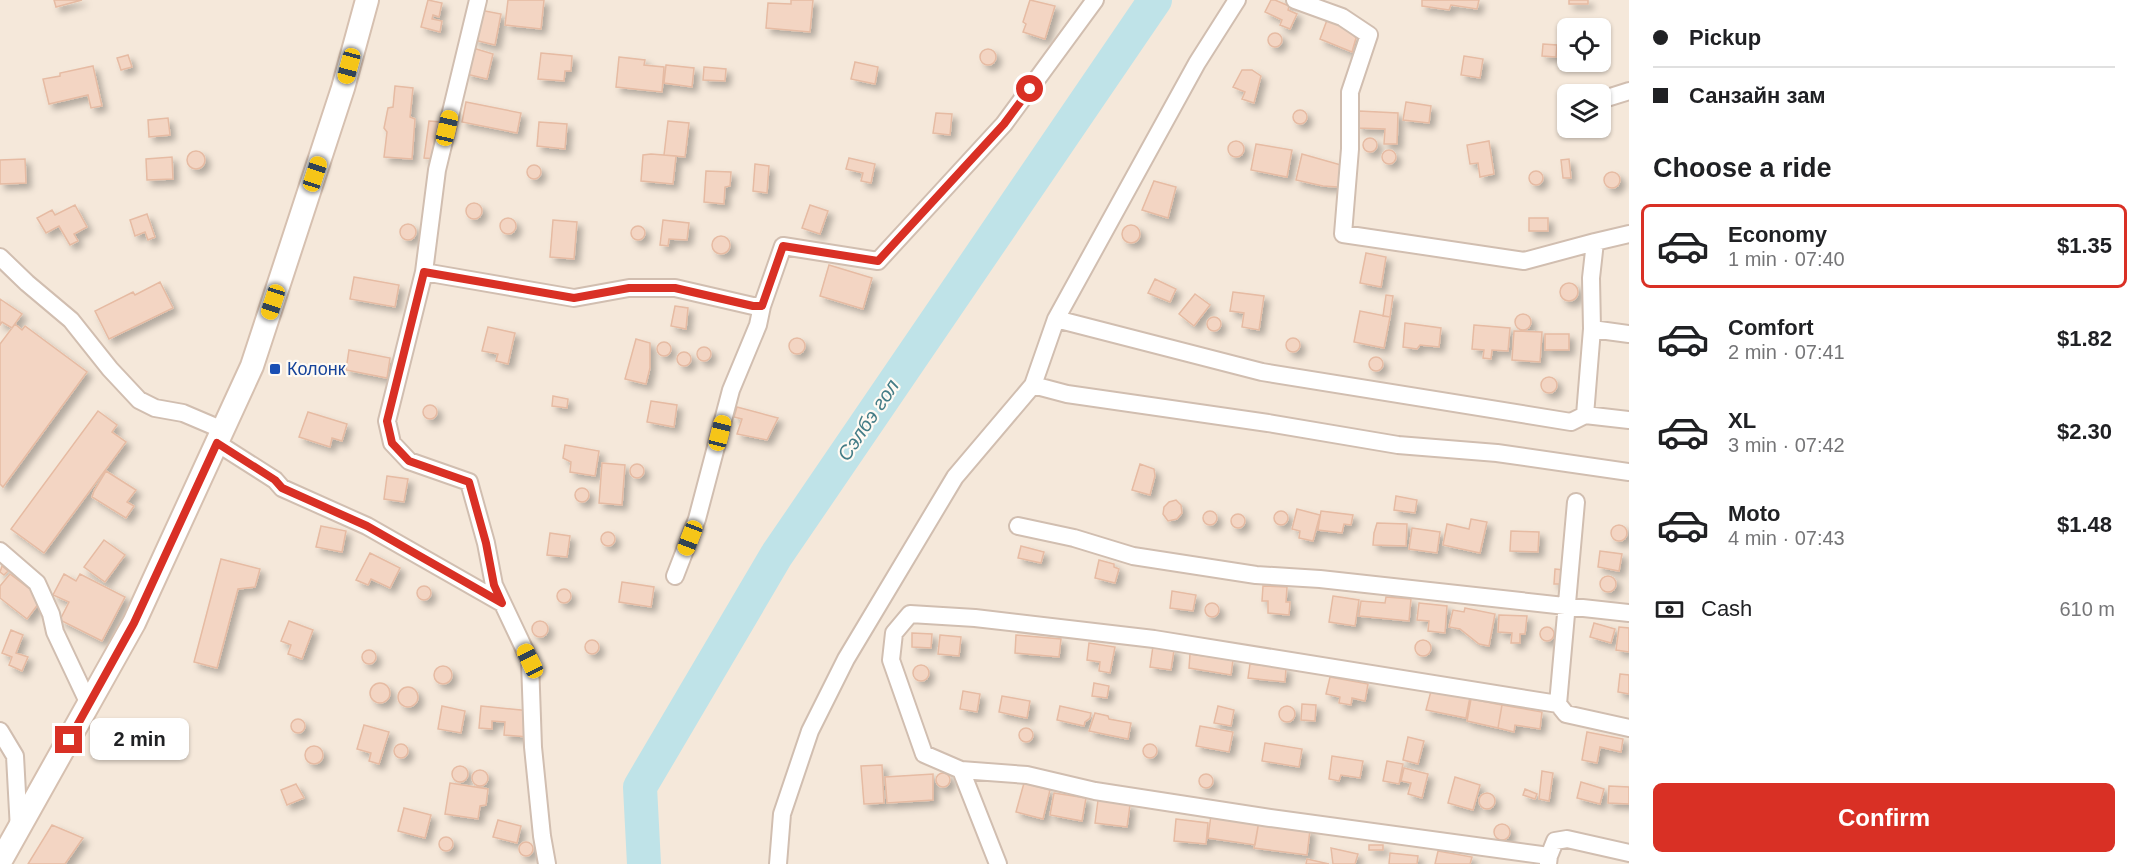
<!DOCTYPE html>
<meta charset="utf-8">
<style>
:root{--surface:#fff;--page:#f6f6f6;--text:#202124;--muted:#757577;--line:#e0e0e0;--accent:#d93025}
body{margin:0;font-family:Arial,sans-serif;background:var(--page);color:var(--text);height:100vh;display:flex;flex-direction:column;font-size:22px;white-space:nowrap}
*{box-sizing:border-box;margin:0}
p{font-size:20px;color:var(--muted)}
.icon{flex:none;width:33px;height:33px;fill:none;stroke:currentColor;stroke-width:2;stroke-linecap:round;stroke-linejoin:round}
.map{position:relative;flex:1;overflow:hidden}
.side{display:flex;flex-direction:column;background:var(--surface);width:510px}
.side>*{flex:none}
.guide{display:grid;align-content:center;height:132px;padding:0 24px;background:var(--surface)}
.fabs{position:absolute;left:1557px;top:18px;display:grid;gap:12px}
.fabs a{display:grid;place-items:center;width:54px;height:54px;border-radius:9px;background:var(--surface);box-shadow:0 2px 4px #0004;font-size:30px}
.end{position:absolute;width:27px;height:27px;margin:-14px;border:8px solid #d93025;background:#fff;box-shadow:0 0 0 3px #fff}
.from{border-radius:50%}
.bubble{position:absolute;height:42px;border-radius:9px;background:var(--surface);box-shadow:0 2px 4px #0004;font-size:20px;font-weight:600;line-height:42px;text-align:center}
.car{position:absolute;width:18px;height:36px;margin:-18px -9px;border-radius:8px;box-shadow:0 0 4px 2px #0007;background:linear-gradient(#f5c518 24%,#345 0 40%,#f5c518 0 76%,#345 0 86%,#f5c518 0)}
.guide b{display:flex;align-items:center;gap:21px;height:57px;font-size:22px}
.guide b+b{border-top:2px solid var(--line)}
.guide i{width:15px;height:15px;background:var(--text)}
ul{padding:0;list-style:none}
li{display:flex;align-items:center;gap:18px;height:84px;margin:0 12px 9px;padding:0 12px;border:3px solid transparent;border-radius:9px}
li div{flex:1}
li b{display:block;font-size:22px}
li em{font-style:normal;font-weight:600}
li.selected{border-color:var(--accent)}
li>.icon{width:54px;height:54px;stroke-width:1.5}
h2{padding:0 24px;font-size:27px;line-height:72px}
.pay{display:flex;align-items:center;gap:15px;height:66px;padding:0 24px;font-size:22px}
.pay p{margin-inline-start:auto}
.primary-button{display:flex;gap:12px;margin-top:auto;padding:12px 24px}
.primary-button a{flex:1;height:69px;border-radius:9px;background:var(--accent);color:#fff;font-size:24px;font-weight:600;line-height:69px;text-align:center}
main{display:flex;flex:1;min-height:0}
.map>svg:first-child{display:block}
.residential{fill:#f5e8da;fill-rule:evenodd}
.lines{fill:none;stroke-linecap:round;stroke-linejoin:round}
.river{stroke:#bfe3e8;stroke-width:34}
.building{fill:#f3d5c3;stroke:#e6bba3;stroke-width:1.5;filter:url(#shadow)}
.street-casing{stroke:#d1beb0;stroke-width:20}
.secondary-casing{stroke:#d6c0b0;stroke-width:26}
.street{stroke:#fff;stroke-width:16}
.secondary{stroke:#fff;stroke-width:22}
.route{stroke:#d93025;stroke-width:8}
.transit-dot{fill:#1a4fb4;stroke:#fffaf3;stroke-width:2}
.labels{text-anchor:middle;stroke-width:4.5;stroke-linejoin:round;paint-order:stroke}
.transit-label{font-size:18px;fill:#164399;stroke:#fffaf3;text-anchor:start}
.water-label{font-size:20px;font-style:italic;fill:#437c86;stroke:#fffaf3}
</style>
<main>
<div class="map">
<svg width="1629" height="864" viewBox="0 0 1629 864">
<defs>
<filter id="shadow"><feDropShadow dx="5" dy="5" stdDeviation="3" flood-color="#0004"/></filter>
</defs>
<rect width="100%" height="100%" fill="#fdf6ec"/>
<path class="residential" d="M0,0H1629V864H0ZM1568,28H1600V62H1568ZM1568,94H1600V128H1568Z"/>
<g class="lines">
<path class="river" d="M644,864L640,787L776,556L1155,0"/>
</g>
<path class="building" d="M54,0H82L56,7Z
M428,0L442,3L439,17L433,15L432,19L442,21L440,32L421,27Z
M508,0H544L541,29L505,25Z
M791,0H813L810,32L766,28L768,3L791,4Z
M1030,0L1055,6L1045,39L1023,32L1026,24L1023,22Z
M1271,0H1275L1289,6L1288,10L1297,14L1290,29L1280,25L1282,20L1265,12Z
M1422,0H1479L1477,9L1451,5L1449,10L1422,6Z
M1569,0H1588V4H1569Z
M480,10L501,14L495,45L474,40Z
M1327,20L1345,25L1356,38L1352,52L1320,39Z
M1268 40a7 7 0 1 1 14 0a7 7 0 1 1-14 0Z
M1543,44L1557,45L1556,57L1542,56Z
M473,48L493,54L487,79L466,74Z
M980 57a8 8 0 1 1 16 0a8 8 0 1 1-16 0Z
M541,53L572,56L571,71H565L564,81L538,79Z
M128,55L132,67L121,70L117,58Z
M1464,56L1483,59L1480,78L1461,75Z
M619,57L645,60L644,65L664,67L662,92L616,87Z
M855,62L878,67L875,84L851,79Z
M666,65L694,68L692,87L664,83Z
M93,66L102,106L91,108L88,95L49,104L43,79L60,76V73Z
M704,67L726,69L725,81L703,80Z
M1242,70H1252L1261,76L1254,103L1242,99L1245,92L1233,87Z
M395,86L413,88L410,117L415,119L412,159L384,157L387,132L384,128L388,108L393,107Z
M466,102L521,113L517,133L462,122Z
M1406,102L1431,106L1429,123L1403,120Z
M1293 117a7 7 0 1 1 14 0a7 7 0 1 1-14 0Z
M1359,111L1398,113L1397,144H1384L1385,129L1358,128Z
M936,113L952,114L950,135L933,133Z
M168,118L170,135L149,137L148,120Z
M429,121L442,122L437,159L424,158Z
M668,121L689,123L685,157L664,155Z
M539,122L567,124L565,149L537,146Z
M1363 145a7 7 0 1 1 14 0a7 7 0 1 1-14 0Z
M1489,141L1494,174L1480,177L1478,163L1470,164L1467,145Z
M1228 149a8 8 0 1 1 16 0a8 8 0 1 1-16 0Z
M1256,144L1292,150L1287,177L1251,170Z
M1382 157a7 7 0 1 1 14 0a7 7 0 1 1-14 0Z
M187 160a9 9 0 1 1 18 0a9 9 0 1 1-18 0Z
M651,154L676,156L673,184L641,181L643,155Z
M1302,154L1341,165L1338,187L1323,186L1296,180Z
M172,157L173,179L147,180L146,159Z
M849,158L875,164L871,183L861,181L863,173L846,169Z
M25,159L26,183L0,184V160Z
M1569,159L1571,178H1563L1561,160Z
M755,164L769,166L767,193L753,191Z
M527 172a7 7 0 1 1 14 0a7 7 0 1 1-14 0Z
M706,171L731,172L730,186L725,187L724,204L704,202Z
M1529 178a7 7 0 1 1 14 0a7 7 0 1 1-14 0Z
M1604 180a8 8 0 1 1 16 0a8 8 0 1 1-16 0Z
M1154,181L1176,187L1168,218L1142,210Z
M466 211a8 8 0 1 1 16 0a8 8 0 1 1-16 0Z
M75,205L87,227L74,234L78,241L70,245L59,226L46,233L37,218L52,210L55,215Z
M810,205L828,211L820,234L802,228Z
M147,214L155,237L148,240L145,232L135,236L130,220Z
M500 226a8 8 0 1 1 16 0a8 8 0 1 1-16 0Z
M1529,218H1548V231H1529Z
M553,220L577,222L574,259L550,257Z
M663,220L689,223L687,240L669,239L668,246L660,245Z
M400 232a8 8 0 1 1 16 0a8 8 0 1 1-16 0Z
M1122 234a9 9 0 1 1 18 0a9 9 0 1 1-18 0Z
M631 233a7 7 0 1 1 14 0a7 7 0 1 1-14 0Z
M712 245a9 9 0 1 1 18 0a9 9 0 1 1-18 0Z
M1366,253L1386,257L1381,287L1360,283Z
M829,265L872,278L863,309L820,296Z
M354,277L399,285L395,307L350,299Z
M1155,279L1176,289L1170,302L1148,293Z
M160,282L173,308L109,339L95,311L133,292L135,295Z
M1560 292a9 9 0 1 1 18 0a9 9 0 1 1-18 0Z
M1233,292L1264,296L1259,330L1242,327L1244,313L1230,311Z
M1195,294L1210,305L1194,326L1179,314Z
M1386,295L1393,296L1390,317L1383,316Z
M0,299L22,314L12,328L2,322L0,325Z
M675,306L688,308L686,329L671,326Z
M1360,311L1390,317L1384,348L1354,342Z
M1515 322a8 8 0 1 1 16 0a8 8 0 1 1-16 0Z
M1207 324a7 7 0 1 1 14 0a7 7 0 1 1-14 0Z
M1405,323L1441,328L1439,347L1420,345L1417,349L1403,347Z
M15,324L22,330L25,326L87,372L3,487L0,484V344Z
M1474,325L1510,328L1508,351L1492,350L1491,359L1483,358L1484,350L1472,349Z
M488,327L515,333L508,364L496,361L498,354L482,351Z
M1514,331L1542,332L1540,362L1512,360Z
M1545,334H1569V350H1545Z
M1286 345a7 7 0 1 1 14 0a7 7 0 1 1-14 0Z
M789 346a8 8 0 1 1 16 0a8 8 0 1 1-16 0Z
M636,339L650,343V368L646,384L625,379Z
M657 349a7 7 0 1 1 14 0a7 7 0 1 1-14 0Z
M697 354a7 7 0 1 1 14 0a7 7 0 1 1-14 0Z
M349,350L390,358L387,378L346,370Z
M677 359a7 7 0 1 1 14 0a7 7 0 1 1-14 0Z
M1369 364a7 7 0 1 1 14 0a7 7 0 1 1-14 0Z
M1541 385a8 8 0 1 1 16 0a8 8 0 1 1-16 0Z
M553,396L568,399L567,408L552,406Z
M651,401L677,405L674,427L647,422Z
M423 412a7 7 0 1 1 14 0a7 7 0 1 1-14 0Z
M737,407L778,418L767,440L737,434L742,419L734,417Z
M98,411L117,425L112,432L126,442L44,553L11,529Z
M308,412L347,424L342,441L332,438L330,447L299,437Z
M565,445L599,451L595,476L570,472L571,462L563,458Z
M602,463L625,465L622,505L599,503Z
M630 471a7 7 0 1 1 14 0a7 7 0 1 1-14 0Z
M1140,464L1154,469L1155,476L1150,495L1132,490Z
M106,471L136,490L127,502L134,506L126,518L92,497L94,491Z
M387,476L408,479L404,502L384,499Z
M575 495a7 7 0 1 1 14 0a7 7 0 1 1-14 0Z
M1396,496L1417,500L1415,513L1394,510Z
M1176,500L1181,505L1182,513L1177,519L1168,521L1163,514L1164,507L1169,502Z
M1297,509L1320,515L1313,541L1299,538L1300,531L1292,529Z
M1274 518a7 7 0 1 1 14 0a7 7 0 1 1-14 0Z
M1203 518a7 7 0 1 1 14 0a7 7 0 1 1-14 0Z
M1321,511L1353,515L1351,525L1344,524L1342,533L1318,530Z
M1231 521a7 7 0 1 1 14 0a7 7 0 1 1-14 0Z
M1471,519L1487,522L1480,553L1443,545L1447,524L1469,529Z
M1377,523L1407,524L1406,546L1373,545L1374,533Z
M1611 533a8 8 0 1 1 16 0a8 8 0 1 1-16 0Z
M321,526L346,531L342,552L316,547Z
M1412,528L1440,532L1437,553L1409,549Z
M1511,531L1539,532L1538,552L1510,551Z
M601 539a7 7 0 1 1 14 0a7 7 0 1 1-14 0Z
M550,533L570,536L567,557L547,555Z
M104,540L125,555L105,582L84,567Z
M1021,546L1044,552L1041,563L1018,558Z
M1600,551L1622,554L1619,571L1598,567Z
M370,553L400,568L390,588L371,579L368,585L356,580Z
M221,559L260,569L255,587L238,589L217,668L194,662Z
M1099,560L1114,564V567L1119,569L1115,583L1095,578Z
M2,566L8,571L4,575L0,572Z
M1555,569L1564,570L1563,584H1554Z
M10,574L39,596V603L27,619L0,598V586Z
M64,574L76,581L80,574L125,597L102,641L60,620L69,602L53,595Z
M1600 584a8 8 0 1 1 16 0a8 8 0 1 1-16 0Z
M622,582L654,587L651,607L619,602Z
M417 593a7 7 0 1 1 14 0a7 7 0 1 1-14 0Z
M1263,586L1287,587L1286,602H1290L1289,615L1268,613V601H1262Z
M557 596a7 7 0 1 1 14 0a7 7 0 1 1-14 0Z
M1172,591L1196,595L1193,611L1170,608Z
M1333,596L1359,600L1355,626L1329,622Z
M1386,597L1411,599L1409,621L1359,616L1361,601L1385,603Z
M1205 610a7 7 0 1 1 14 0a7 7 0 1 1-14 0Z
M1419,603L1447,606L1445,633L1428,631L1429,621L1417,620Z
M1465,608L1495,614L1489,646L1479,644L1460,629L1449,627L1453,610L1464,612Z
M1499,615L1527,616L1525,634H1520V643H1511L1512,633L1498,632Z
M532 629a8 8 0 1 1 16 0a8 8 0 1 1-16 0Z
M289,621L313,630L302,659L288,654L291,645L281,641Z
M1594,623L1615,629L1611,643L1590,637Z
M1540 634a7 7 0 1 1 14 0a7 7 0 1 1-14 0Z
M1619,627L1629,628V652L1616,650Z
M11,630L23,635L16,653L28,657L22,671L9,665L12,657L2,653Z
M912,633L932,634L931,648L912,647Z
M940,635L961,637L959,656L938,654Z
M1016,635L1061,639L1059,657L1015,653Z
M585 647a7 7 0 1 1 14 0a7 7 0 1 1-14 0Z
M1415 648a8 8 0 1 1 16 0a8 8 0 1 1-16 0Z
M1089,643L1115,647L1110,673L1099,671L1100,662L1087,660Z
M1153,646L1174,650L1171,670L1150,667Z
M362 657a7 7 0 1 1 14 0a7 7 0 1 1-14 0Z
M1190,654L1233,660L1231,675L1189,668Z
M1250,664L1286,668L1285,682L1248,678Z
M913 673a8 8 0 1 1 16 0a8 8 0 1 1-16 0Z
M434 675a9 9 0 1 1 18 0a9 9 0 1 1-18 0Z
M1620,674L1629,675V694L1618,692Z
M1330,677L1368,684L1365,701L1352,698L1351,705L1339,703L1340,697L1326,694Z
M1094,683L1109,686L1107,698L1092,696Z
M370 693a10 10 0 1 1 20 0a10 10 0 1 1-20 0Z
M398 697a10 10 0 1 1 20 0a10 10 0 1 1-20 0Z
M963,691L980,694L977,712L960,709Z
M1431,691L1470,697L1466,718L1426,710Z
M1002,696L1030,701L1027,718L999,712Z
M1471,699L1502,705L1498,728L1467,721Z
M1302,704L1316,705L1315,721L1301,720Z
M1502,705L1542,712L1540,729L1515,725L1514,732L1498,728Z
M1279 714a8 8 0 1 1 16 0a8 8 0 1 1-16 0Z
M442,706L465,711L461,733L438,729Z
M481,706L531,711L529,737L504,735L505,722L492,721V729L479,728Z
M1060,706L1091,713L1090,718L1085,722L1084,726L1057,720Z
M1218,706L1234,710L1231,726L1214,723Z
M1095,713L1108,716L1109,719L1131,723L1128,739L1089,731Z
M291 726a7 7 0 1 1 14 0a7 7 0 1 1-14 0Z
M364,725L389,732L379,764L369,761L371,753L357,749Z
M1200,726L1233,732L1229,752L1196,746Z
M1019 735a7 7 0 1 1 14 0a7 7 0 1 1-14 0Z
M1587,732L1623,739L1621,752L1600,747L1597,763L1582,760Z
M1408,737L1424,741L1418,764L1403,760Z
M1265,743L1302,749L1299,767L1262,761Z
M394 751a7 7 0 1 1 14 0a7 7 0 1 1-14 0Z
M1143 751a7 7 0 1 1 14 0a7 7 0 1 1-14 0Z
M305 755a9 9 0 1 1 18 0a9 9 0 1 1-18 0Z
M1332,756L1363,761L1360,778L1341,775L1339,781L1329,779Z
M1387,761L1403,764L1399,784L1383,781Z
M882,765L884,803L864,804L861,766Z
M452 774a8 8 0 1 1 16 0a8 8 0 1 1-16 0Z
M1404,768L1428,774L1422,798L1408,794L1411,783L1401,781Z
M472 778a8 8 0 1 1 16 0a8 8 0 1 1-16 0Z
M1542,771L1553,773L1549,801L1539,799Z
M936 780a7 7 0 1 1 14 0a7 7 0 1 1-14 0Z
M1199 781a7 7 0 1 1 14 0a7 7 0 1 1-14 0Z
M933,774V800L887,803L885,777Z
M1455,777L1480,785L1473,810L1448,803Z
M1581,782L1604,789L1600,804L1577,798Z
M450,783L488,789L486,805L480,806L478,819L445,814Z
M1024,783L1050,790L1043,819L1016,812Z
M296,784L304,798L287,805L281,790Z
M1609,786L1629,787V804L1608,803Z
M1525,789L1537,794L1535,799L1523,795Z
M1054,793L1086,798L1082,821L1050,815Z
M1479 801a8 8 0 1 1 16 0a8 8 0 1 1-16 0Z
M1098,800L1130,805L1127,827L1095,823Z
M404,808L431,815L425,838L398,831Z
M1211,815L1259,821L1255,845L1208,838Z
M1176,819L1208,823L1206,844L1174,841Z
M498,820L521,826L517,843L493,837Z
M1259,821L1310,830L1307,855L1254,848Z
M1494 832a8 8 0 1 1 16 0a8 8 0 1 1-16 0Z
M52,825L83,838L65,864H28Z
M439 844a7 7 0 1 1 14 0a7 7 0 1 1-14 0Z
M519 849a7 7 0 1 1 14 0a7 7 0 1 1-14 0Z
M1369,845H1383V850H1369Z
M1331,848L1358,854L1355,864H1333Z
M1438,851L1472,857L1470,864H1435Z
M1390,853L1418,856L1417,864H1389Z
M1307,859L1329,864H1306Z"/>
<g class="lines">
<g class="street-casing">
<path id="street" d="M478,0L437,170L424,272L387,421L392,443L409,461L469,482L486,543L494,585L530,661L533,747L542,836L547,864
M1295,0L1342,17L1369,35L1350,92V149L1343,234L1524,261L1595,242
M1607,98L1629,91
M0,257L27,283L71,320L110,369L139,400L155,408L183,413L223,430
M424,272L574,298L629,288H675L753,306H762L758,325L731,390L697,519L675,576
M762,306L783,246L878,261L1004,124L1095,0
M1056,319L1262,372L1571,422L1585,415L1629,420
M1592,329L1629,334
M1033,385L1067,394L1268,423L1398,445L1497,453L1629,472
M1585,415L1592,329L1591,278L1595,242L1629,234
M217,443L275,480L282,488L367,526L502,603
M1018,526L1074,538L1133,556L1256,575L1320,579L1629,613
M0,551L37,583L51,614L55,632L89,704
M1558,704L1576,502
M0,731L15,756L19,830
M961,770L1027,775L1095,791L1270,818L1549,856
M778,864L782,814L810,731L846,659L955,477L1033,385L1056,319L1197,63L1237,0
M998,864L961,770L924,754L891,660L894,633L910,614L975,618L1154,639L1558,704L1566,714L1629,728
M1548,864L1549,856L1555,841L1567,839L1629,853"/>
</g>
<g class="secondary-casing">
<path id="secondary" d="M0,862L134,623L252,366L343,88L367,0"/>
</g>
<use href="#street" class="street"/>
<use href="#secondary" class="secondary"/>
</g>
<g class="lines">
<path class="route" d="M69,740L134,623L217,443L275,480L282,488L367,526L502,603L494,585L486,543L469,482L409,461L392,443L387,421L424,272L574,298L629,288H675L753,306H762L783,246L878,261L1004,124L1030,89"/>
</g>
<rect class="transit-dot" x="269" y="363" width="12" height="12" rx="3"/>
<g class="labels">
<g class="transit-label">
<text x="287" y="375">Колонк</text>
</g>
<g class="water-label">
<text transform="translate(868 420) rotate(-56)" y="7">Сэлбэ гол</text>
</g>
</g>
</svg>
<div class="fabs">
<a><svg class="icon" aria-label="locate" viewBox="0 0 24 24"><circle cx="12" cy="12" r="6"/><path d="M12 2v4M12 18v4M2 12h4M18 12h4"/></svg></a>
<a><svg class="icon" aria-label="layers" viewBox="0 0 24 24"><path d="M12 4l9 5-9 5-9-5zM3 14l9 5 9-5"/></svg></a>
</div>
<i class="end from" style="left:1030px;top:89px"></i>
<i class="end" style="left:69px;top:740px"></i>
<div class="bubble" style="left:90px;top:718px;width:99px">2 min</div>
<i class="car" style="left:349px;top:66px;rotate:195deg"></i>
<i class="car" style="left:447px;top:128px;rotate:13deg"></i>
<i class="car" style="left:315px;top:174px;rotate:18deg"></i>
<i class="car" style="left:273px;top:302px;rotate:198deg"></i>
<i class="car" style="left:720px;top:433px;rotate:14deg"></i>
<i class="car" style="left:690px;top:538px;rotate:201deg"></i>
<i class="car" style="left:530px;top:661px;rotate:334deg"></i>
</div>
<section class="side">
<div class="guide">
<b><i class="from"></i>Pickup</b>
<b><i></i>Санзайн зам</b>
</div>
<h2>Choose a ride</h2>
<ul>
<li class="selected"><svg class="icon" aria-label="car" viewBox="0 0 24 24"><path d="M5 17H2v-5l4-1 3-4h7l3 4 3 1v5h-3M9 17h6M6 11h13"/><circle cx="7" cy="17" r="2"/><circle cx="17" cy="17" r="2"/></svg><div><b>Economy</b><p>1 min · 07:40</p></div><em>$1.35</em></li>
<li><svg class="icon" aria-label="car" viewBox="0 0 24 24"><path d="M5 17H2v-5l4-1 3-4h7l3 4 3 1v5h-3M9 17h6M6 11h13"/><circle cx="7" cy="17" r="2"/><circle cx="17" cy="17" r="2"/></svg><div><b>Comfort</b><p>2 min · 07:41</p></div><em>$1.82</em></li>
<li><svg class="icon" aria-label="car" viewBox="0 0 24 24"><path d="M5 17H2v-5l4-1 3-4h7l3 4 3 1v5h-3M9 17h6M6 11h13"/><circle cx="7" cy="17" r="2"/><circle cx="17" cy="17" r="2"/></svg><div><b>XL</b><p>3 min · 07:42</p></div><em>$2.30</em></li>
<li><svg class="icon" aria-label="car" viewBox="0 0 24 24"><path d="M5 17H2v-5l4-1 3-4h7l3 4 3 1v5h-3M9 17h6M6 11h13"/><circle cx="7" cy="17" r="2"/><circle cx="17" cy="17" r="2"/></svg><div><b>Moto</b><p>4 min · 07:43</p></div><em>$1.48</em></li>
</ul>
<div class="pay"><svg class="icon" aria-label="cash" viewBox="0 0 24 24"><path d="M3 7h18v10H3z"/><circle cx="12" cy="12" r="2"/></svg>Cash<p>610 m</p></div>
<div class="primary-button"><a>Confirm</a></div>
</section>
</main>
